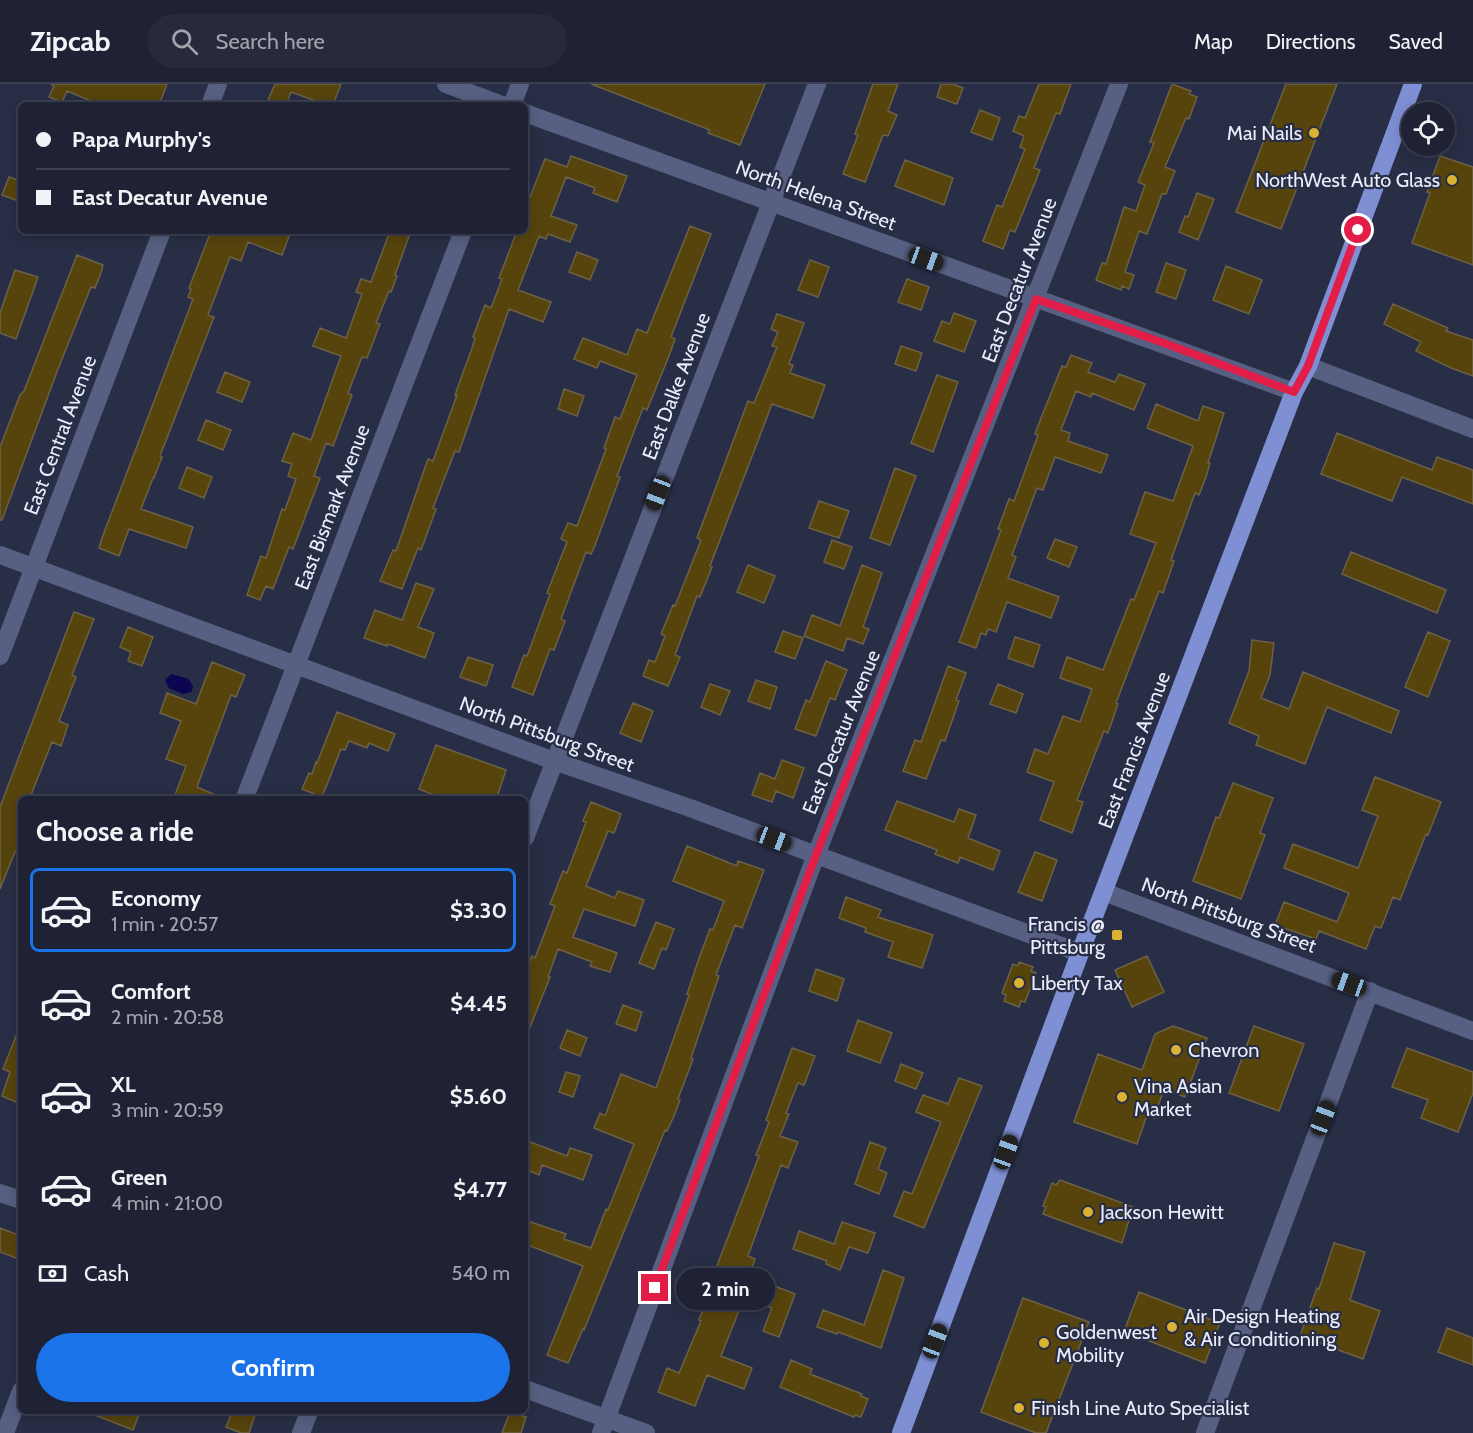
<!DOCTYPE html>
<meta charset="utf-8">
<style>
:root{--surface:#1e2234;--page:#262a3c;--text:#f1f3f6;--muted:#a1a4ac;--line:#3c3f4f;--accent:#1a73e8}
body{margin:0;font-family:Cabin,sans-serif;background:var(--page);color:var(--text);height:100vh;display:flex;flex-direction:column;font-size:22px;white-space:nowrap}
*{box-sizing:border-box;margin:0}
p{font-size:20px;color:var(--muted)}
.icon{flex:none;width:33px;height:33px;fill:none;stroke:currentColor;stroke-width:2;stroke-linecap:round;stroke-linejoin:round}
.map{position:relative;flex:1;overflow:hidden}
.details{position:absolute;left:18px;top:712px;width:510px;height:618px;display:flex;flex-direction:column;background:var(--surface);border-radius:9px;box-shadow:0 3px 15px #0003,0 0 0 2px var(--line)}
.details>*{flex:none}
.top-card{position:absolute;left:18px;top:18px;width:510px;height:132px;border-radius:9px;box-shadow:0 3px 15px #0003,0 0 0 2px var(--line);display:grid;align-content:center;height:132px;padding:0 18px;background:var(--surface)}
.controls{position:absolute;left:1401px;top:18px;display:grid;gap:12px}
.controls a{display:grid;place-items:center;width:54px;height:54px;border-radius:50%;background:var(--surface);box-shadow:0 3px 15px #0003,0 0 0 2px var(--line);font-size:30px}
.end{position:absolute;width:27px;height:27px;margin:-14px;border:8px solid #e11d48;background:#fff;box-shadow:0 0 0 3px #fff}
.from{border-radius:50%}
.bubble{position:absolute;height:42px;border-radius:21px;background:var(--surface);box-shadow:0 3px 15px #0003,0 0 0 2px var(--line);font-size:20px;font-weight:700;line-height:42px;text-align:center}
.car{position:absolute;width:18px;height:36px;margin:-18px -9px;border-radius:8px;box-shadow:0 0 4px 2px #0007;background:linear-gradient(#222 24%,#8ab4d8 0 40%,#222 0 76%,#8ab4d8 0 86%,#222 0)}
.top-card b{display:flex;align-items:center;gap:21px;height:57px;font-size:22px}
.top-card b+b{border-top:2px solid var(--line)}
.top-card i{width:15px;height:15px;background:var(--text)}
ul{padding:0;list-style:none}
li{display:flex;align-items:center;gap:18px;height:84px;margin:0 12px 9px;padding:0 6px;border:3px solid transparent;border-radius:9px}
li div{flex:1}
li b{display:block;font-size:22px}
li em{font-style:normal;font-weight:700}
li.current{border-color:var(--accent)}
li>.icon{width:54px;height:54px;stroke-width:1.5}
h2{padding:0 18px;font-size:27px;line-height:72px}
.pay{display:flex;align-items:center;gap:15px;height:66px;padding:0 18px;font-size:22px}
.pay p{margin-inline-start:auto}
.primary-button{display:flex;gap:12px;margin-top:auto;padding:12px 18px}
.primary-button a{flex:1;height:69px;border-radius:36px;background:var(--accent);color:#fff;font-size:24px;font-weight:700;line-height:69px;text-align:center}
header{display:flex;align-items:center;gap:36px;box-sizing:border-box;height:84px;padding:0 30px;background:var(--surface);border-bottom:2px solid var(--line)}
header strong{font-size:28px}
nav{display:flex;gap:33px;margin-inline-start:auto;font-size:21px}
.search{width:420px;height:54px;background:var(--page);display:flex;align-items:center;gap:15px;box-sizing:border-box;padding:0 21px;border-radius:33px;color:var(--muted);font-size:22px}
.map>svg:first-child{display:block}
.water{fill:#0c054f}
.building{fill:#57440d;stroke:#6c6146;stroke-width:1.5}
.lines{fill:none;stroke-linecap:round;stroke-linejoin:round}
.minor{stroke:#576082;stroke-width:18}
.major{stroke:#7e8fd4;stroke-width:18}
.route{stroke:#e11d48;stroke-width:8}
.poi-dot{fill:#dcb233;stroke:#282e45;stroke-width:2}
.labels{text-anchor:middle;stroke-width:4.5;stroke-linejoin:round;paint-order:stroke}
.poi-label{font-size:20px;fill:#e9edfd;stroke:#282e45;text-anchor:start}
.street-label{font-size:20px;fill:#e9edfd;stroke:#282e45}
</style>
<header>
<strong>Zipcab</strong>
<div class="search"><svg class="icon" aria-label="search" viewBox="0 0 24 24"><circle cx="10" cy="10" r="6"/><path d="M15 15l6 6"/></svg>Search here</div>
<nav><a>Map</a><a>Directions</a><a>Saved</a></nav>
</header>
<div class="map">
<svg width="1473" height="1349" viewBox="0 0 1473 1349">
<rect width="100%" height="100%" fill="#282e45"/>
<path class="water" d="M171,590L189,595L193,603L191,608L183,610L169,604L165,596Z"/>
<path class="building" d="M51,0H167L159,21H101L67,7L62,18L49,13L54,2Z
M275,0H341L333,21H327L291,8L286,21H282L268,16Z
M591,0H765L740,61L708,49L710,46Z
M873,0H898L888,27L897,31L888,52L883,51L865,98L843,90L858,51L855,50Z
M941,0H953L963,4L957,20L937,13Z
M1039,0H1071L1060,30L1056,29L1034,84L1040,86L1015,148L1010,146L1003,165L983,157L997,121L1002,123L1025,65L1020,63L1024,52L1013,47L1019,32L1025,34Z
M1172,0L1191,7L1189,10L1197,13L1189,35L1186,34L1165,83L1175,87L1166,110H1162L1147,150L1139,147L1125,188L1134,191L1129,205L1122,202L1121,206L1096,196L1102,179L1106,180L1124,123L1136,127L1145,101L1138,98L1154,59L1150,58Z
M1286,0H1337L1281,145L1236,128Z
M980,26L1000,34L992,56L971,48Z
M571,72L627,92L617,118L593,109L595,104L566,93L551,132L577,141L570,158L548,150L546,155L539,152L518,206L551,218L543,238L509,225L459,368L455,367L433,424L436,425L421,466L418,464L402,505L380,497L393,466L396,467L428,375L433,377L457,311H455L472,264L475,254L473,253L485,221L491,224L502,195L499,194L517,147H525V126L545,75L567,83Z
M1440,72L1473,83V181L1412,159L1430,109L1427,108Z
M905,76L953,94L944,121L895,102Z
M9,93L21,97V118L2,111Z
M1197,109L1214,115L1198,156L1179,148L1185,132L1188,133Z
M690,142L711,150L671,253L675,255L669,272L647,326L643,324L617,392L620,393L594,464L591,470L586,468L561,535L565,537L554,566L550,565L533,611L512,603L524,571L527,572L550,510L547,509L567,458L561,455L568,439L577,442L606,365L604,364L615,333L620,335L637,291L600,277L597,284L574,275L583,254L627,271L637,245L647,249Z
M211,147H281L290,150L282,171L248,158L241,177L230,173L208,231L214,233L160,372L162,373L154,394H153L141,425L193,443L186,464L129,445L119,472L99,464L102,454L193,215L188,213L191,205L189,204Z
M390,147H411L395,191L397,192L391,208L389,207L376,239L380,240L367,274L362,273L348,309L352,311L333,362L326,359L314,392L320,394L293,465L289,463L273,505L266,502L260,516L247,511L261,472L266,474L282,425L285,426L296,395L288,392L292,380L282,377L293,349L311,356L341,272L313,262L320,244L346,254L362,210L356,208L361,195L371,198Z
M577,168L598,176L590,196L569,188Z
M77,171L103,181L101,189L95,204L91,203L58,285L2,436H0V363L20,311L24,307Z
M810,176L829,183L818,213L798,206Z
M1166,179L1186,186L1176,215L1156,208Z
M1226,182L1262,196L1249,230L1213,216Z
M15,186L38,193L16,255L0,249V229Z
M907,195L929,203L921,226L898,218Z
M1393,220L1448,244L1446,247L1473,256V292L1451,284L1416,267L1421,258L1384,240Z
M954,229L976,237L964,268L934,257L942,237L950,240Z
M777,230L804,239L789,280L793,281L790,289L825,301L813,334L772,320L710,482L712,483L700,513L697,512L675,571L680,573L668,602L643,592L649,576L655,578L665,552L661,550L673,521L675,522L701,456L697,454L748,317L754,319L777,263L772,262L778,248L771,245Z
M901,262L922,269L916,287L895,280Z
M1071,271L1092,279L1088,288L1115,298L1119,290L1145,300L1134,326L1092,309L1091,313L1076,307L1061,346L1070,349L1068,357L1108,371L1101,389L1055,373L1043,406L1037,404L1012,471L1016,473L1008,494L1059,513L1051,534L1007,518L996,548L988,545L986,551L981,549L976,564L959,558L1001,446L998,445L1009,415L1014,417L1038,351L1035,350L1041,334L1062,282L1066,283Z
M225,288L250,298L242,318L217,308Z
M937,291L958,298L933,368L911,359Z
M564,305L584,312L577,332L558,325Z
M1156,320L1198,337L1203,322L1224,329L1208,379H1210L1206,393L1199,411L1195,409L1171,476L1174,477L1163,509L1159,507L1116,619L1118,620L1108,649L1104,647L1077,716L1083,718L1072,749L1040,736L1054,698L1027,688L1035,665L1048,670L1063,632L1080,638L1092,605L1060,594L1067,573L1103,586L1131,515L1134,516L1156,459L1130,450L1145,408L1173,417L1193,362L1147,344Z
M206,336L231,346L223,366L198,356Z
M1337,349L1432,386L1437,373L1473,386V420L1402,393L1392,417L1321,390Z
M187,383L212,393L204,414L179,404Z
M895,384L916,392L890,461L870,454Z
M819,417L849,427L839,454L809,444Z
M1055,455L1077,463L1069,483L1047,474Z
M832,456L852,463L844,485L824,478Z
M1351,468L1446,506L1437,529L1342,490Z
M748,481L775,492L764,519L737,508Z
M862,481L882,489L863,543L869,545L863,560L847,554L843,567L804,552L812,531L840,542Z
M416,499L434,505L418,543L434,549L425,574L388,560L387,562L364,554L375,526L402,536Z
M74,528L94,535L72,591L76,593L59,637L68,641L61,662L52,658L29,716H21V770L15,768L0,805V723Z
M128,543L153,553L142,582L128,577L131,568L120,563Z
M783,547L803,554L795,575L775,568Z
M1428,548L1450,557L1428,613L1405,603Z
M1015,553L1040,561L1033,583L1008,574Z
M1252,556L1274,559L1270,591L1261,614L1289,625L1303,588L1399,627L1391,649L1327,623L1305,680L1256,661L1259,652L1229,639L1249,587Z
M468,573L493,581L486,602L460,593Z
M826,577L847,586L835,616L830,614L816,652L795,645L806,616L810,618Z
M212,578L245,591L236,613L231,611L197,703L227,716H173L186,682L166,675L181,637L160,629L167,609L196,620Z
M948,582L966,589L956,616L959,617L945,657L941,656L926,695L903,687L915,656L921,658Z
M756,596L777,603L770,625L748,617Z
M710,600L730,607L720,631L701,623Z
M998,600L1023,610L1016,629L990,620Z
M633,619L653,627L641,658L620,649Z
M337,628L395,650L388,667L369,659L367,664L349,657L345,666L341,665L322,713L302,705L309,689L312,690L316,678L317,679Z
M436,661L506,686L496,716H446L419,705Z
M782,676L804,684L793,714L776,707L772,718L752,711L760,689L775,695Z
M1375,693L1441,718L1428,751L1426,750L1400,816L1393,813L1381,844L1375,842L1366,865L1319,847L1316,855L1275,841L1284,818L1337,838L1349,809L1284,784L1293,760L1358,784L1378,732L1362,726Z
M1233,699L1273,714L1260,749L1265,751L1241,815L1193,797L1216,733L1219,734Z
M897,717L954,738L959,725L976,731L968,754L1000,767L993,786L960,773L958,779L935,770L937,766L885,746Z
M591,718L621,730L614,749L608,747L586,802L615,814L618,807L644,816L635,842L584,825L573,853L617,869L610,888L590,882L592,878L558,865L548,893H550L525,956V889L532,872L535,874L555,822L550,820L563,787L567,789L586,738L583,737Z
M687,762L737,782L738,777L764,786L742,844L735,841L716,891L719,892L691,974L693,975L678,1015L680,1016L674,1032L667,1047L665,1046L584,1246L583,1245L568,1279L547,1271L583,1182L525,1160V1136L566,1150L564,1155L591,1164L606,1125L608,1126L634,1060L594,1044L600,1029L605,1032L621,990L656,1004L689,911L687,910L699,874L710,845L713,846L724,817L673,797Z
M1035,768L1057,776L1042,817L1018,808Z
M846,813L881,826L878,833L933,851L922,884L888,873L893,858L865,848L866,844L839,834Z
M656,838L674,845L666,866L662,864L654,885L639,879Z
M1147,872L1164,908L1132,923L1115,886Z
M1019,878L1033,883L1031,887L1036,889L1025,918L1021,917L1019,923L1004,917L1006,911L1002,909L1013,880L1018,882Z
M816,885L844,895L837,917L809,907Z
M623,921L642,928L636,947L616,940Z
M858,936L892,949L880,979L847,967Z
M20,942H21V1020L2,1012L10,988L3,985Z
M1173,942L1207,954L1185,1013L1164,1005L1154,1034L1147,1031L1137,1060L1074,1038L1098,970L1142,986L1155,950Z
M1254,942L1304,960L1279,1027L1229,1009Z
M567,946L587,954L580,972L560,964Z
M792,964L815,972L804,1001L798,999L786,1029L789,1030L780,1052L798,1058L788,1084L781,1081L748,1172L755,1175L749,1192L795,1210L779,1253L763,1247L772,1224L744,1214L721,1272L752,1284L744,1305L707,1291L695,1322L658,1308L667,1284L679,1289L701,1237L699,1236L717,1188L715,1187L759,1072L756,1071L769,1038L766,1036Z
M1407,964L1473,988V1009L1458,1048L1421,1034L1428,1016L1392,1003Z
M901,980L923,989L916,1005L895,997Z
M566,988L580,992L573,1013L559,1008Z
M959,994L982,1002L924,1144L894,1132L904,1107L912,1110L941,1038L916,1028L923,1011L948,1020Z
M525,1056L567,1072L570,1064L592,1071L583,1096L542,1081L539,1091L525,1085Z
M870,1058L886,1064L878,1085L887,1089L879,1110L855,1100Z
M1060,1096L1133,1123L1122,1159L1043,1130L1046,1123L1043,1122L1052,1099L1056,1101Z
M842,1138L875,1149L868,1169L849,1163L840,1186L826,1180L827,1177L793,1165L799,1147L834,1160Z
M0,1144L21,1152V1176L0,1168Z
M1334,1159L1365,1168L1350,1216L1380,1227L1363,1275L1300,1252L1317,1204L1319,1205Z
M883,1186L904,1194L881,1264L838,1248L837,1250L817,1243L823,1226L864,1241Z
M1139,1208L1220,1239L1205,1279L1124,1247Z
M1023,1214L1089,1238L1046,1349H1036L981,1328Z
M1447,1244L1473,1254V1281L1438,1268Z
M791,1276L812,1285L810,1290L862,1310L861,1312L868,1315L861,1333L855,1331L854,1333L780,1303Z
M87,1328H140L133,1346Z
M232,1328H256L249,1349H241L226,1343Z
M510,1328L526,1333L521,1349H502Z"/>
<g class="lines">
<path class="minor" d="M446,0L502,21
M210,21L218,0
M512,21L520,0
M525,29L1294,308
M1308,282L1473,345
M0,471L554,677L690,724L1080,869
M0,572L162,147
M244,716L463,147
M525,754L817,0
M1104,808L1473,947
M0,1109L21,1116
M525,1305L646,1349
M5,1349L21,1307
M301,1349L309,1328
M601,1349L816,771L1119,0
M1205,1349L1370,907"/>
<path class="major" d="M901,1349L1080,869L1294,308L1308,282L1413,0"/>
</g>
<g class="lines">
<path class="route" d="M655,1204L816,771L1036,215L1167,260L1294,308L1308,282L1358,146"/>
</g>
<g class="poi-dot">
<circle cx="1314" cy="49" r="6"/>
<circle cx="1452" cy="96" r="6"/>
<rect x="1111" y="845" width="12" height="12" rx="3"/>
<circle cx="1019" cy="899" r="6"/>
<circle cx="1176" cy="966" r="6"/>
<circle cx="1122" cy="1013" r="6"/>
<circle cx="1088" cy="1128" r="6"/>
<circle cx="1172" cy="1243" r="6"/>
<circle cx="1044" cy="1259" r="6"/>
<circle cx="1019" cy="1324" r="6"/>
</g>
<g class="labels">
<g class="poi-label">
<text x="1302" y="56" text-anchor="end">Mai Nails</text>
<text x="1440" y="103" text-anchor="end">NorthWest Auto Glass</text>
<text x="1105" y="847" text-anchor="end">Francis @<tspan x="1105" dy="23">Pittsburg</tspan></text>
<text x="1031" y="906">Liberty Tax</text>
<text x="1188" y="973">Chevron</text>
<text x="1134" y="1009">Vina Asian<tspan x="1134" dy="23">Market</tspan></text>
<text x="1100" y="1135">Jackson Hewitt</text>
<text x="1184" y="1239">Air Design Heating<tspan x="1184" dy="23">&amp; Air Conditioning</tspan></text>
<text x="1056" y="1255">Goldenwest<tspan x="1056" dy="23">Mobility</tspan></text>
<text x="1031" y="1331">Finish Line Auto Specialist</text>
</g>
<g class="street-label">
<text transform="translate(816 111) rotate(20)" y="7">North Helena Street</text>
<text transform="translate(1019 196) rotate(-69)" y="7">East Decatur Avenue</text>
<text transform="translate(676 302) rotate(-69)" y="7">East Dalke Avenue</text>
<text transform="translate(60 351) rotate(-69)" y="7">East Central Avenue</text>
<text transform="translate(332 423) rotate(-69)" y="7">East Bismark Avenue</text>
<text transform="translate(841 648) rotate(-68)" y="7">East Decatur Avenue</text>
<text transform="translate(547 650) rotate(20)" y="7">North Pittsburg Street</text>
<text transform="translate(1134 666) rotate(-69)" y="7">East Francis Avenue</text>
<text transform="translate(1229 831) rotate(20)" y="7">North Pittsburg Street</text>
</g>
</g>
</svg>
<div class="controls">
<a><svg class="icon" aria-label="locate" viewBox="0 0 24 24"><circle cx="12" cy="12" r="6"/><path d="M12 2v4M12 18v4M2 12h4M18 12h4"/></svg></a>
</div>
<i class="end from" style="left:1358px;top:146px"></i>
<i class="end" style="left:655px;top:1204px"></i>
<div class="bubble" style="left:676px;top:1184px;width:99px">2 min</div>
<i class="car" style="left:926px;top:175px;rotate:110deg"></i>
<i class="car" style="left:658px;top:409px;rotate:201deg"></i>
<i class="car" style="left:774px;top:755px;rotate:111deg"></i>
<i class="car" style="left:1349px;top:900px;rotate:290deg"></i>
<i class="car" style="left:1323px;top:1034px;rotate:21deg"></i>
<i class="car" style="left:1006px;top:1068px;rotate:20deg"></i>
<i class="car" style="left:935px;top:1257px;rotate:21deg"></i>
<div class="top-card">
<b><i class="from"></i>Papa Murphy's</b>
<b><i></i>East Decatur Avenue</b>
</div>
<section class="details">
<h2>Choose a ride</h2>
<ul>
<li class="current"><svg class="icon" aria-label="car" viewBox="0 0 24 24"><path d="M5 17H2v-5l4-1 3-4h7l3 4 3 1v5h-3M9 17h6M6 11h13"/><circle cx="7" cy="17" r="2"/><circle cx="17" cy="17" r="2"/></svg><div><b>Economy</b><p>1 min · 20:57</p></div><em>$3.30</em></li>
<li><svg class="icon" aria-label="car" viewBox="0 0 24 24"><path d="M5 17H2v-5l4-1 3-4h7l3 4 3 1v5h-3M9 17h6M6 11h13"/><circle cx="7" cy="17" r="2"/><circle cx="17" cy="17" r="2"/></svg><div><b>Comfort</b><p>2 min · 20:58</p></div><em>$4.45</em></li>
<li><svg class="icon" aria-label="car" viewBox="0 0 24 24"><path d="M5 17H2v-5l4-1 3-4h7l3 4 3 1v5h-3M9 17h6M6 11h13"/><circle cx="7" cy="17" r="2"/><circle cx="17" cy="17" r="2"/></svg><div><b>XL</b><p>3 min · 20:59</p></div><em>$5.60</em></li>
<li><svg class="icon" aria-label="car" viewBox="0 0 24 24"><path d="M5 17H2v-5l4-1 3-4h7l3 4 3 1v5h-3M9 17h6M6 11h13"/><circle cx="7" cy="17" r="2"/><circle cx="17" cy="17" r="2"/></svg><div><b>Green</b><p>4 min · 21:00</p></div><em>$4.77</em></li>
</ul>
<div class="pay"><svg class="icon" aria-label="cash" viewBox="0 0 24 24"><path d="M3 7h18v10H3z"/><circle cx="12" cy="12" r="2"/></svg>Cash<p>540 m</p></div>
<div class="primary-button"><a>Confirm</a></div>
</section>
</div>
